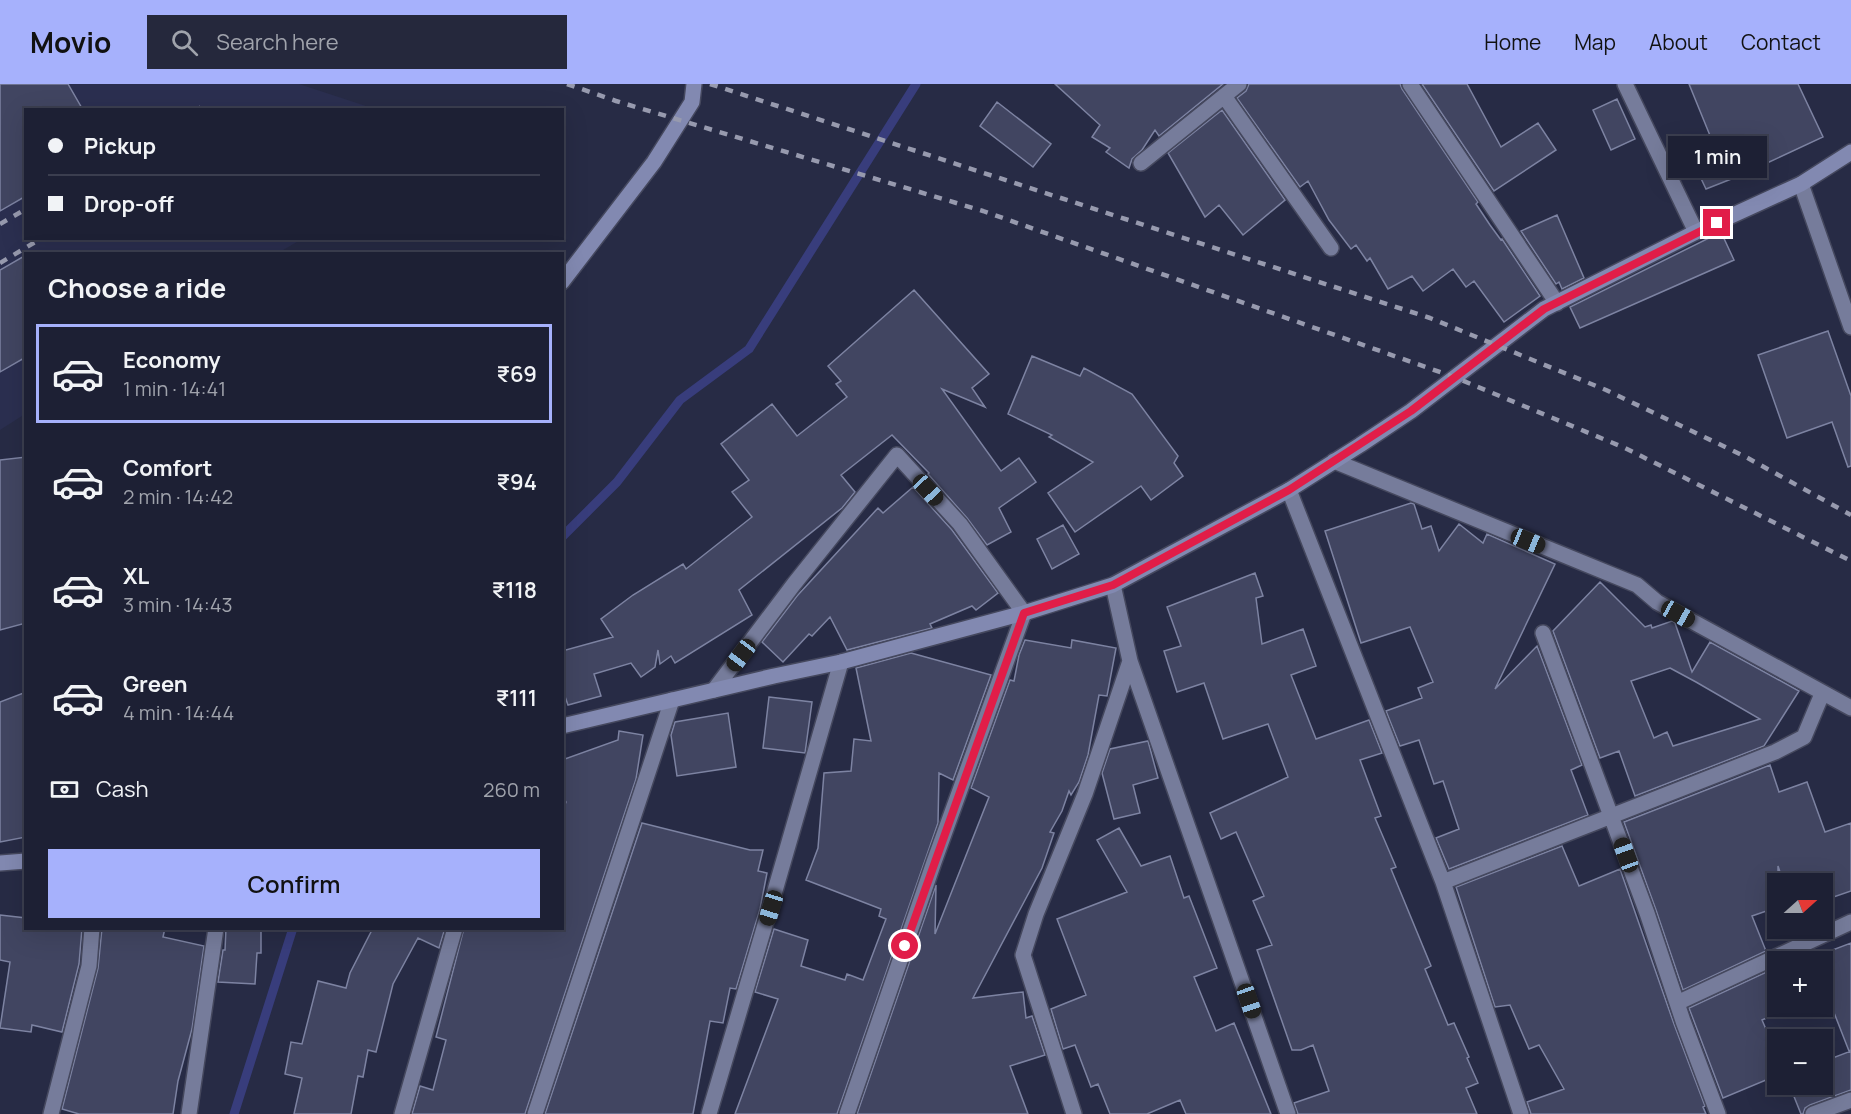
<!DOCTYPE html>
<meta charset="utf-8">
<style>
:root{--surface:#1d2034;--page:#25283c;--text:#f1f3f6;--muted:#a0a3ac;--line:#3b3e4f;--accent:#a6b1fc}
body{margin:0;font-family:Manrope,sans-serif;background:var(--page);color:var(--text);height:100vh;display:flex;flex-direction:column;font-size:22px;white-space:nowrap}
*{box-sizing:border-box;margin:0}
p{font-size:20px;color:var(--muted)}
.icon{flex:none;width:33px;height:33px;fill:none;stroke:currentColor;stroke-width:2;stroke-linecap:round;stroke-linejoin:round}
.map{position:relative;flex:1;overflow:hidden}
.details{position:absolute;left:24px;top:168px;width:540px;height:678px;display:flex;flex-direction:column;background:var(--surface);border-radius:0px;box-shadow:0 6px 24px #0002,0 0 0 2px var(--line)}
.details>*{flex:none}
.guide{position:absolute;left:24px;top:24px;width:540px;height:132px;border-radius:0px;box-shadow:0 6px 24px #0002,0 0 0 2px var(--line);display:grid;align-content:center;height:132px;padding:0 24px;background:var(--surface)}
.needle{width:39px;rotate:69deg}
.controls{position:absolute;left:1767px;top:789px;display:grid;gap:12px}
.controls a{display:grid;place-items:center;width:66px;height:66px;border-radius:0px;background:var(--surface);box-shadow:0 6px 24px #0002,0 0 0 2px var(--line);font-size:30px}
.end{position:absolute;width:27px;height:27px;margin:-14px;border:8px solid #e11d48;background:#fff;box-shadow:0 0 0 3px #fff}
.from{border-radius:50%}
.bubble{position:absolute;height:42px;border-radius:0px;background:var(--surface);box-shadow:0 6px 24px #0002,0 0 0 2px var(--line);font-size:20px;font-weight:600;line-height:42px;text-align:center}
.car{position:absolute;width:18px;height:36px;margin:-18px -9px;border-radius:8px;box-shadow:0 0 4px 2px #0007;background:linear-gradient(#222 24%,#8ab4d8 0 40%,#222 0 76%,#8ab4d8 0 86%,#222 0)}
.guide b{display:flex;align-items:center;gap:21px;height:57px;font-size:22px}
.guide b+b{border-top:2px solid var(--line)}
.guide i{width:15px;height:15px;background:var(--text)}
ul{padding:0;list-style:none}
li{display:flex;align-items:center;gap:18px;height:99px;margin:0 12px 9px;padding:0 12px;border:3px solid transparent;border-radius:0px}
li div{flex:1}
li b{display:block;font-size:22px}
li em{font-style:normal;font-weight:600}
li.current{border-color:var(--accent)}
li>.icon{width:54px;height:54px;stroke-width:1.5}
h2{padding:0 24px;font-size:27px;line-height:72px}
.pay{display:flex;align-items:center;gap:15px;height:66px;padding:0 24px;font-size:22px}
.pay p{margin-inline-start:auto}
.cta{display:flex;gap:12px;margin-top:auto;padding:12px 24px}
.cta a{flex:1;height:69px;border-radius:0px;background:var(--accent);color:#111;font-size:24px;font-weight:600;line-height:69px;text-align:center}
header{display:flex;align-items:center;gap:36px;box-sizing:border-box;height:84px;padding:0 30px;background:var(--accent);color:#111}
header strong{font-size:28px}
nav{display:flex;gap:33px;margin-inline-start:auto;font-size:21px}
.search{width:420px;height:54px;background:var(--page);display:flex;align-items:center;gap:15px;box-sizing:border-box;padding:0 21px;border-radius:0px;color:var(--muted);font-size:22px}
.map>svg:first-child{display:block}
.built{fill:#2b2f50}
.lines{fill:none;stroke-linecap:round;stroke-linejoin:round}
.stream{stroke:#383d7c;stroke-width:9}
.building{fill:#414561;stroke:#7d83a2;stroke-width:1.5;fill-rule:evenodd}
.street-casing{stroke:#45485e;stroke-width:18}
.secondary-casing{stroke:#45485e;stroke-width:18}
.street{stroke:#767c9b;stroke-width:15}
.secondary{stroke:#8289b1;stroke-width:15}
.rail{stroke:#979aae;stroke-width:4.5;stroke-dasharray:8 8;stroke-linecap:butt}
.route{stroke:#e11d48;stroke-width:8}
</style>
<header>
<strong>Movio</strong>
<div class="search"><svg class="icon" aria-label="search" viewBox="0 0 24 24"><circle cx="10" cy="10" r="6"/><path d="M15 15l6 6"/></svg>Search here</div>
<nav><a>Home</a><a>Map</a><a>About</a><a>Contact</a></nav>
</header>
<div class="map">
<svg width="1851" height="1030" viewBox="0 0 1851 1030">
<rect width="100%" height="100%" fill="#272b45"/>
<path class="built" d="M0,0H299L375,25L26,26V154L302,155L278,169L26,170L25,330L0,346Z"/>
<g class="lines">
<path class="stream" d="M562,453L617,398L680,316L749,265L916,0
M234,1030L293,844"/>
</g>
<path class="building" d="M0,0H68L83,26H26V112L0,127Z
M1055,0H1223L1159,52L1155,46L1142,66L1132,75L1129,84L1106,68L1110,64L1092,53L1100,41Z
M1249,0H1400L1402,5L1478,118L1476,120L1490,141L1501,156L1502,155L1540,212L1504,238L1474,197L1466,203L1453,185L1423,207L1412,192L1388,205L1370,174L1367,177L1356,161L1351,165L1329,136L1308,97L1300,103L1237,14L1246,7Z
M1422,0H1467L1501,63L1538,39L1556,66L1494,107Z
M1689,0H1798L1823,53L1767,79V81L1706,105L1697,86L1720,76Z
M1617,15L1635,55L1611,66L1593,26Z
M997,18L1051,60L1033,83L980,42Z
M1222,26L1285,116L1243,151L1219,121L1205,133L1168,69Z
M1557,131L1584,194L1562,205L1559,198L1556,200L1521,147Z
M1721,148L1734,176L1580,244L1570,223Z
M26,171V273L0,288V186Z
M914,206L989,290L972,304L985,323L942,305L1001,387L1019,374L1036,398L999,424L1011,448L987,461L967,434L928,390L929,389L892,351L841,391L855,408L842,424L739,506L752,531L675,579L671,572L660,580L658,566L655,583L641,593L631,579L594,590L601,612L568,621L562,604V567L613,553L601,535L633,511L683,480L686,485L752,433L732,408L749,396L721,360L772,320L797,352L847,313L836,300L841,297L828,282Z
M1828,247L1851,312V382L1848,383L1832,338L1787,354L1758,271Z
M1032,272L1080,292L1084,284L1132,310L1178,372L1174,379L1183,392L1151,416L1141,402L1075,448L1048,409L1093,378L1049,353L1052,351L1008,330Z
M26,373V539L0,546V376Z
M913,403L952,446L998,509L976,526L972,522L930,540L932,544L847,566L830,533L812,552L809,550L783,578L762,558L797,512L878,424L883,429Z
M1411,419L1414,420L1422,445L1431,442L1439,467L1459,440L1483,459L1487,450L1555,480L1495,605L1537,562L1582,681L1571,686L1588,731L1449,785L1436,754L1459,745L1443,697L1434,700L1419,656L1400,662L1386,627L1422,614L1418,604L1433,598L1410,543L1361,559L1325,447Z
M1063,441L1079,470L1052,485L1037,455Z
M1255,489L1263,512L1256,514L1262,560L1303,545L1316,582L1291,591L1316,655L1369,636L1382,669L1360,676L1381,732L1375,734L1396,783L1391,785L1431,882L1425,885L1448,941L1454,939L1469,973L1467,974L1478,999L1466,1004L1477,1030H1298L1294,1019L1329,1007L1313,961L1301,966H1292L1257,866L1272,861L1253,817L1264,812L1236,748L1221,755L1210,729L1288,693L1268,640L1223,655L1204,599L1177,608L1164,567L1181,562L1167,523Z
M1600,498L1645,543L1651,541L1652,544L1672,537L1675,539L1692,588L1710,558L1799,607L1764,662L1635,712L1619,667L1600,674L1553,547ZM1670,584L1696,598L1760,635L1673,662L1667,648L1654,654L1631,597Z
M1025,556L1071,564L1072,556L1116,564L1107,612L1099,611L1088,671L1079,698L1071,711L1069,707L1062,727L1050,748L1054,749L1042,784L973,914L1023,908L1026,934L1032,932L1045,971L1010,982L1028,1030H857L936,801L935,850L989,713L971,704L1010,596L1014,597L1019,571Z
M911,569L991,591L953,696L939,689L938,739L837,1030H735L778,915L755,908L774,845L808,856L801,882L845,896L847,890L863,896L886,835L879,832L881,825L806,796L818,764L824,689L851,687L854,655L871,657L856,584Z
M26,608V753L0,758V618Z
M769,613L812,618L805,669L763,664Z
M728,629L736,683L677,692L671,651L675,638Z
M619,647L643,651L636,695L525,1030H412L420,1002L433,1006L446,956L436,953L464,844H562V728L566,718L562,710V676L618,656Z
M1148,657L1158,694L1133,701L1140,729L1114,735L1102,689L1110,665Z
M1770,681L1779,708L1807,698L1825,748L1851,739V807L1822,817V800H1784L1778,782V823L1752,832L1766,867L1683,906L1656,826L1624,738Z
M642,739L750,766H763L758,787L767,789L760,825L736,905L730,904L723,939L710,937L693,1030H545Z
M1119,744L1141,782L1170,772L1184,814L1189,812L1217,884L1194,893L1216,947L1234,939L1271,1030H1186L1180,1016L1147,1030H1110L1098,1000L1091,1003L1075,961L1063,965L1051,925L1086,911L1057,835L1127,808L1097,756Z
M1562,762L1579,802L1620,785L1674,940L1705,1022L1703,1023L1706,1030H1531L1527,1018L1564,1005L1539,961L1529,965L1510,921L1495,923L1456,803Z
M0,831L26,834V844H82L79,880L62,948L32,941L31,948L0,944L10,878L0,876Z
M102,844H165L163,853L204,862L192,945L178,997L173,1030H79L62,1025L98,884Z
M226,844H261V869H257L255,900L218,898L223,866H225Z
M373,844H445L439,864L418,854L393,900L376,968L368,966L363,993L358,992L351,1030H294L302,994L285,990L291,958L302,960L318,897L346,904L350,889Z
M1851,859V966L1849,967L1822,898V870Z
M1773,885L1778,896V929L1762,936L1778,973V991L1723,1014L1689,924Z
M1851,967V1006L1810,1021L1805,1024L1803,1030H1801L1789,1000H1822V978Z"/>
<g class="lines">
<g class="street-casing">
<path id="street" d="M1410,0L1557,219
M1625,0L1696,148
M1224,12L1331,164
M1141,79L1239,0
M1801,100L1851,243
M1334,377L1637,501L1657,518L1851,624
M1289,406L1443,798L1521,1030
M1113,501L1130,577L1288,1030
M1543,549L1647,829L1683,937L1718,1030
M714,606L794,500L897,371L960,440L1024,529L934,778L847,1030
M1443,798L1775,668L1804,653L1822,610
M1677,919L1851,838
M51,1030L89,882L92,844
M189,1030L216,844
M402,1030L455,844
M535,1030L672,616
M709,1030L770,824L841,578
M1074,1030L1023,871L1036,830L1085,710L1130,577
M1813,1030L1851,1016"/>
</g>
<g class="secondary-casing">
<path id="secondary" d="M562,198L654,78L692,18L694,0
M562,642L774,592L841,578L1024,529L1113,501L1289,406L1360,361L1411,327L1544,225L1696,148L1801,100L1851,68
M0,779L26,777"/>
</g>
<use href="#street" class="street"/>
<use href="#secondary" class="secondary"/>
<path class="rail" d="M567,0L616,17L983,127L1454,293L1625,364L1851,477
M710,0L1430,234L1606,306L1744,372L1851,431
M198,26L201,23
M0,140L26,125
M0,179L42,154"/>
</g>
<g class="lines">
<path class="route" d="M905,862L1024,529L1113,501L1289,406L1411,327L1544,225L1717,139"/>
</g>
</svg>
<div class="controls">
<a><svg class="needle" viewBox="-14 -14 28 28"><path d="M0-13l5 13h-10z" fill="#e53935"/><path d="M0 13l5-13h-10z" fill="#a0a3ac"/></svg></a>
<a>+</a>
<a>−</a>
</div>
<i class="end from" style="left:905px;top:862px"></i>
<i class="end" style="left:1717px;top:139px"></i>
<div class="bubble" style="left:1668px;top:52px;width:99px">1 min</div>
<i class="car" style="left:928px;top:406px;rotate:137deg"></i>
<i class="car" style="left:1528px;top:457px;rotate:112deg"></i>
<i class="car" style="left:1678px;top:530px;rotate:119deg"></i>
<i class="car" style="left:741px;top:571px;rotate:217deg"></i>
<i class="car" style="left:1626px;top:771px;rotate:340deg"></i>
<i class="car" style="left:771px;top:824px;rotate:197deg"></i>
<i class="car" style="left:1249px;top:917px;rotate:161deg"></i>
<div class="guide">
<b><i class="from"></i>Pickup</b>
<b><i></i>Drop-off</b>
</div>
<section class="details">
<h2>Choose a ride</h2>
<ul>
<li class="current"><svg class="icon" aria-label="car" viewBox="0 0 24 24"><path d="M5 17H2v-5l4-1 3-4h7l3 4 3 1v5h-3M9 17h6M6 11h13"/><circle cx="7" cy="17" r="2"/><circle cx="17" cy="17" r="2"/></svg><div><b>Economy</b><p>1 min · 14:41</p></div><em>₹69</em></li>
<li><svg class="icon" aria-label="car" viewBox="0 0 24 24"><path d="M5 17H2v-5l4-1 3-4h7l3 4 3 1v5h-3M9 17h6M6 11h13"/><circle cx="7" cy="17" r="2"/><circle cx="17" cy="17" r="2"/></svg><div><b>Comfort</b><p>2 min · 14:42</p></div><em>₹94</em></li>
<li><svg class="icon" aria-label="car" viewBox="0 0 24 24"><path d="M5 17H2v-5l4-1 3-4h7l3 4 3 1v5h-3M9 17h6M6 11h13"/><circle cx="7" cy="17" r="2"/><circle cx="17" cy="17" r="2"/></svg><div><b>XL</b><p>3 min · 14:43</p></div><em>₹118</em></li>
<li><svg class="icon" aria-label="car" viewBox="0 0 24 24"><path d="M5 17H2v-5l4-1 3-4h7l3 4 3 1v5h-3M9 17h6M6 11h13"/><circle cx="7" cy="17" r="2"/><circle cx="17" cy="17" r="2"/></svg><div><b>Green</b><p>4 min · 14:44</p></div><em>₹111</em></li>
</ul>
<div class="pay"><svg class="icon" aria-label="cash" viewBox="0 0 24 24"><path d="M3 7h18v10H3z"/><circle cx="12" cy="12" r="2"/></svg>Cash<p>260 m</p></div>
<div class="cta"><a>Confirm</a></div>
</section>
</div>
